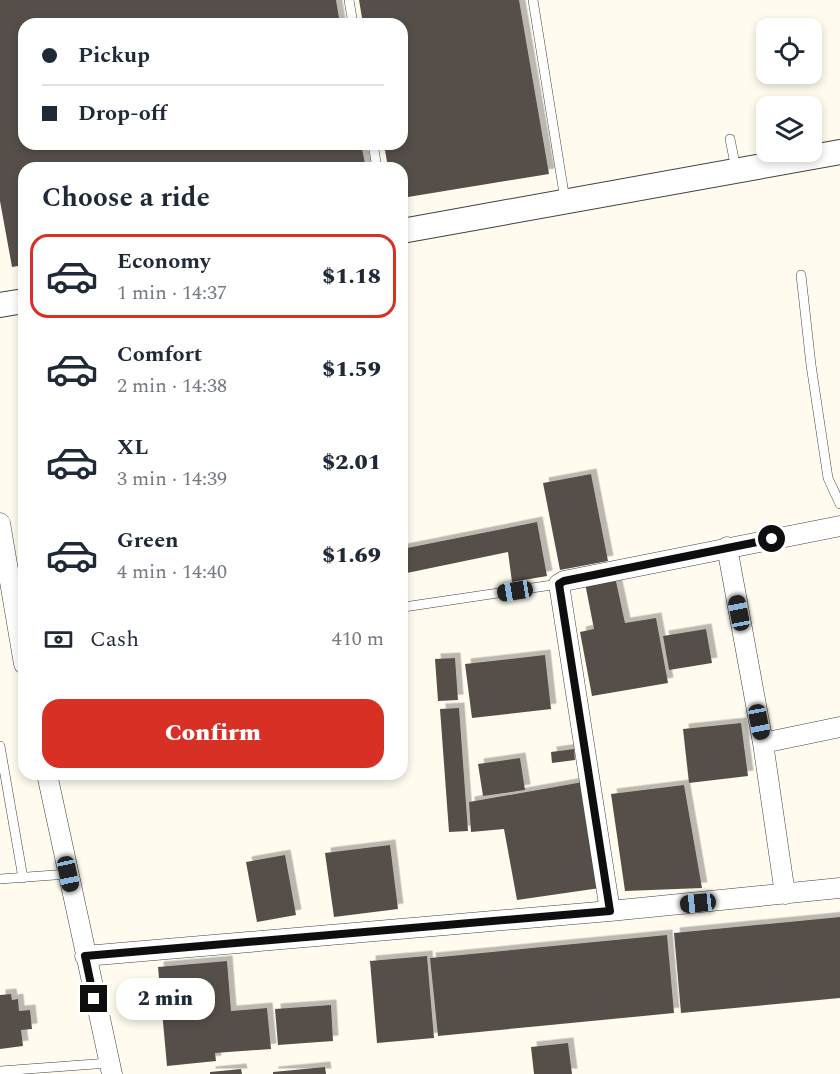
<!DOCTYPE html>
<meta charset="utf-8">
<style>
:root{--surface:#fff;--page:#f6f6f7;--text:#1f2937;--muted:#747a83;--line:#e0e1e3;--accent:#d93025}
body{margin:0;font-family:Spectral,serif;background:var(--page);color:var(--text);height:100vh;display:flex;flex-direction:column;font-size:22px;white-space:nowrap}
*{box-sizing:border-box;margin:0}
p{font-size:20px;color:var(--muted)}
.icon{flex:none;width:33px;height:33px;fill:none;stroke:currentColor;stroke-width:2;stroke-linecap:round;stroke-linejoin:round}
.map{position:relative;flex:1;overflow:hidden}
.sheet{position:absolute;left:18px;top:162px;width:390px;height:618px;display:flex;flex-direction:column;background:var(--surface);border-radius:18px;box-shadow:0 3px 9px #0003}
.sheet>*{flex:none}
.top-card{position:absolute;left:18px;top:18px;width:390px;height:132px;border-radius:18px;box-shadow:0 3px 9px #0003;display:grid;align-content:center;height:132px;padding:0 24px;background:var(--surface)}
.controls{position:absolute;left:756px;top:18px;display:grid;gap:12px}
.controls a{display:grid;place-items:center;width:66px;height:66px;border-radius:12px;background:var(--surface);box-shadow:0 3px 9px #0003;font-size:30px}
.end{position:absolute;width:27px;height:27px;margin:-14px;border:8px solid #0e0e0e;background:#fff;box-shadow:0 0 0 3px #fff}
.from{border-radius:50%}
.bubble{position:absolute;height:42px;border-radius:18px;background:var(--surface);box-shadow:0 3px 9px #0003;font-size:20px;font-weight:800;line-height:42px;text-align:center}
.car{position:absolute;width:18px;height:36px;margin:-18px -9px;border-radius:8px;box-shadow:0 0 4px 2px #0007;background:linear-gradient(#222 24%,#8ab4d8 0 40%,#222 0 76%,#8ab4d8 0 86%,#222 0)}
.top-card b{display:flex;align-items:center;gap:21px;height:57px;font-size:22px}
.top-card b+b{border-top:2px solid var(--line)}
.top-card i{width:15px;height:15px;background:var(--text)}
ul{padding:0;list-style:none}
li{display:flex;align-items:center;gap:18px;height:84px;margin:0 12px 9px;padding:0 12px;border:3px solid transparent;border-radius:18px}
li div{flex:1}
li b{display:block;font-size:22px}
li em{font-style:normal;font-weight:800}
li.selected{border-color:var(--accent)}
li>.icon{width:54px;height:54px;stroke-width:1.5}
h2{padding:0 24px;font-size:27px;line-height:72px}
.pay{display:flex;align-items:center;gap:15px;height:66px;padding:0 24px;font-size:22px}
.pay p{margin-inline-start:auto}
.cta{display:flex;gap:12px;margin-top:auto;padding:12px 24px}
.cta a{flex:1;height:69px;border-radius:18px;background:var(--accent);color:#fff;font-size:24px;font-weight:800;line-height:69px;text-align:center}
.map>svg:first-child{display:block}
.building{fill:#574f4a;filter:url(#shadow)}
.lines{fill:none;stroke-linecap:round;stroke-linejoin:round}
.service-casing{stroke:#414141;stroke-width:10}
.minor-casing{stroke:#414141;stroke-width:21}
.tertiary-casing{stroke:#414141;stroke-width:26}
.service{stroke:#fff;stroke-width:9}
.minor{stroke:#fff;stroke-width:20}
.tertiary{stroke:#fff;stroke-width:24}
.route{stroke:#0e0e0e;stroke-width:8}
</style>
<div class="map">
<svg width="840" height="1074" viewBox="0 0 840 1074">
<defs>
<filter id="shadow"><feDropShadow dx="5.5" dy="-5.5" stdDeviation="0" flood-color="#0004"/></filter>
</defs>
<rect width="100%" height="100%" fill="#fffcef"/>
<path class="building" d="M0,0H336L340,24H24V144H361L366,168H24V265L12,267L0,201Z
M359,0H519L549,174L402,198V168H388L384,144H402V24H363Z
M24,315V343H23L18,316Z
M591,474L608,561L560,570L543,483Z
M537,522L547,576L512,582L508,552L402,574V549Z
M614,572L625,623L656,618L668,683L592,696L580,632L594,629L584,578Z
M706,629L712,663L669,670L663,636Z
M545,655L551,709L472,718L465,664Z
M455,658L458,700L438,701L435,659Z
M459,708L468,831L449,832L440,709Z
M741,723L748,776L689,783L683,729Z
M574,749L575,760L552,763L551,752Z
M520,758L525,790L483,796L478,764Z
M583,782L600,888L517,900L504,829L471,832L469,802Z
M684,785L702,888L625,891L611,794Z
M390,845L398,909L334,917L325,853Z
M285,855L296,915L257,922L246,862Z
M840,917V998L681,1013L674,933Z
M667,935L674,1013L438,1036L430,958Z
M427,956L434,1038L377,1043L370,961Z
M227,961L231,1011L267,1008L271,1049L215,1053L216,1061L167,1066L158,967Z
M11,994L12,1000L18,999L19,1011L30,1010L32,1029L21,1030L23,1046L0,1049V995Z
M331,1005L333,1041L278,1045L275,1009Z
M568,1043L572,1074H534L531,1047Z
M325,1067L326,1074H273V1072Z
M241,1069L242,1074H210V1072Z"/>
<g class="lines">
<g class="service-casing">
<path id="service" d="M349,0L353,24
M533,0L565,200
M730,139L736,169
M373,144L377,168
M801,275L811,365L828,478L840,504
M402,610L404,607L559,584
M0,746L23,878
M0,879L68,874
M0,1071L109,1063"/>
</g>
<g class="minor-casing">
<path id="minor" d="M0,523L24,664
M727,547L763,743L785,894
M763,743L840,727
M47,774L112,1074
M610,911L559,584L564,581L840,526
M85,956L610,911L840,888"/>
</g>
<g class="tertiary-casing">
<path id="tertiary" d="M402,231L840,152
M0,305L24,301"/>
</g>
<use href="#service" class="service"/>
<use href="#minor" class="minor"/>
<use href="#tertiary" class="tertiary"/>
</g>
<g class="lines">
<path class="route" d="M94,999L85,956L610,911L559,584L564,581L772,539"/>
</g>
</svg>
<div class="controls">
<a><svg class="icon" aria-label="locate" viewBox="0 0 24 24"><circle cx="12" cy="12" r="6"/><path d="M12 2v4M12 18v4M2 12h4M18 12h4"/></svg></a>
<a><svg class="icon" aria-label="layers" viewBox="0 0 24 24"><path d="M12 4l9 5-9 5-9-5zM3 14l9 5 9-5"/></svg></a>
</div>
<i class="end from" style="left:772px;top:539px"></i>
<i class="end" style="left:94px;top:999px"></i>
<div class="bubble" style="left:116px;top:978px;width:99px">2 min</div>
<i class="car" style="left:515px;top:591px;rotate:261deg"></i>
<i class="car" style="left:739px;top:613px;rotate:349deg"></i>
<i class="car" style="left:759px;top:722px;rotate:169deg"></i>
<i class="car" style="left:68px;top:874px;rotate:168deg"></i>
<i class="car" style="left:698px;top:903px;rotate:264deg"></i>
<div class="top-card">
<b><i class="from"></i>Pickup</b>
<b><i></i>Drop-off</b>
</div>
<section class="sheet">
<h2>Choose a ride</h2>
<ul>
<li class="selected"><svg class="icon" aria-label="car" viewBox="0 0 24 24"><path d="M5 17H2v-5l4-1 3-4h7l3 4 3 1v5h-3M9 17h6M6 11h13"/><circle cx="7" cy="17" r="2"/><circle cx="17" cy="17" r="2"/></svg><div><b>Economy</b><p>1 min · 14:37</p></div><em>$1.18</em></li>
<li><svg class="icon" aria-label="car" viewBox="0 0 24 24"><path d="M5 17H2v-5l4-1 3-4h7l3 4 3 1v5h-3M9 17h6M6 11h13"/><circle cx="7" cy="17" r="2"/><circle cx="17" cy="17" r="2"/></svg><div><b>Comfort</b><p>2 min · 14:38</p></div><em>$1.59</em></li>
<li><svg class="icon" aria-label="car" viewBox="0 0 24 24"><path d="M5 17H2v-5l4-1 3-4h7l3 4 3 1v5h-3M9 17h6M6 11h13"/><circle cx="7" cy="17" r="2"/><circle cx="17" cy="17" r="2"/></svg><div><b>XL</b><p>3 min · 14:39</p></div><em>$2.01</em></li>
<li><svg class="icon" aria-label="car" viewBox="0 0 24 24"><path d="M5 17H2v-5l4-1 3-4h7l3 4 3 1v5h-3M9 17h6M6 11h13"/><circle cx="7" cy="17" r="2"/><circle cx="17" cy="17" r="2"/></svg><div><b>Green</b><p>4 min · 14:40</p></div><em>$1.69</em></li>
</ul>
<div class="pay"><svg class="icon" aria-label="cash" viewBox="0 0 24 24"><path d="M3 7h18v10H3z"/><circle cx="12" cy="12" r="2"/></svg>Cash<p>410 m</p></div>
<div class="cta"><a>Confirm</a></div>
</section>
</div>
